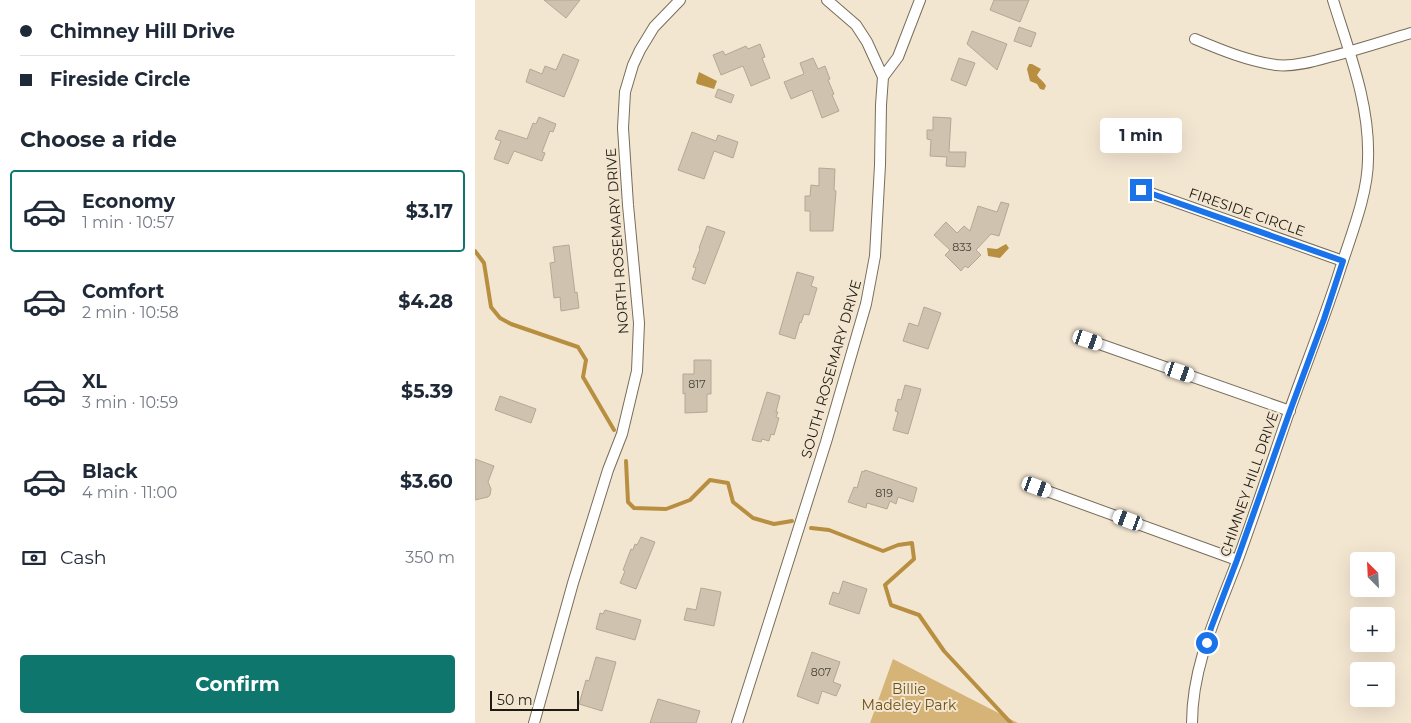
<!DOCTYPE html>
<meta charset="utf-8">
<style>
:root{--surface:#fff;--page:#f2f2f3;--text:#1f2937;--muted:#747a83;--line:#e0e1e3;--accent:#0f766e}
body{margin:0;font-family:Montserrat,sans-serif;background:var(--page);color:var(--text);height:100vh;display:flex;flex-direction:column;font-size:19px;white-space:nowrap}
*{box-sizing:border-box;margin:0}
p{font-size:16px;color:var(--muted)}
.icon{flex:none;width:28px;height:28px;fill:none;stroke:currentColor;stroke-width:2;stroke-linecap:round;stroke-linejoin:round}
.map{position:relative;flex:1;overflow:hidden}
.drawer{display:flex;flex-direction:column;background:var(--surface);width:475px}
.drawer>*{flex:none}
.guide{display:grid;align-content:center;height:110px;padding:0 20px;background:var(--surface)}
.needle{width:32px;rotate:336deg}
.buttons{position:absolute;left:875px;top:552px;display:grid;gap:10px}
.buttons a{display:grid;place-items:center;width:45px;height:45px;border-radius:5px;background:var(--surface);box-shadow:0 5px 20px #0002;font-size:25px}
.scale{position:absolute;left:15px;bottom:12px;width:89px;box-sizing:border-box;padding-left:5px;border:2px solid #1e1a12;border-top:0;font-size:14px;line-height:18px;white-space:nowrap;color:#1e1a12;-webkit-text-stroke:4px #f3e6d1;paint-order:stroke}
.end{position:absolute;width:22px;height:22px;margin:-11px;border:6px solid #1a73e8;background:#fff;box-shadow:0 0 0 2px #fff}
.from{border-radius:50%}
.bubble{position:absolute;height:35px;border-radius:5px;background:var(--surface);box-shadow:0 5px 20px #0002;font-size:16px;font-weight:700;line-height:35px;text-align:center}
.car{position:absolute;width:15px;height:30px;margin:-15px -8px;border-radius:6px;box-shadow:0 0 4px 1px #0007;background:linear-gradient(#fff 24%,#345 0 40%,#fff 0 76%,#345 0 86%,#fff 0)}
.guide b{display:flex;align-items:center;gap:18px;height:48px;font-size:19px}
.guide b+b{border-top:1px solid var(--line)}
.guide i{width:12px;height:12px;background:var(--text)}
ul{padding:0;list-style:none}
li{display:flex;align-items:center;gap:15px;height:82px;margin:0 10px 8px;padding:0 10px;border:2px solid transparent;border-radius:5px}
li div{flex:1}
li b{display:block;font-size:19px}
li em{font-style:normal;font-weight:700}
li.active{border-color:var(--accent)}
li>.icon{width:45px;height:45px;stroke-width:1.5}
h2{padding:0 20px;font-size:22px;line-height:60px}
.pay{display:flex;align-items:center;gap:12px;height:55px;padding:0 20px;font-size:19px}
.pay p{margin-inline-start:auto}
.primary-button{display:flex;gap:10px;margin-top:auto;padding:10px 20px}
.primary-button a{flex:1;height:58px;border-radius:5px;background:var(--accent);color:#fff;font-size:20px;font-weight:700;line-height:58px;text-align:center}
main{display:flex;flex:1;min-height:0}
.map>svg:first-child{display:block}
.green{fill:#d6b376}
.water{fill:#b88f40}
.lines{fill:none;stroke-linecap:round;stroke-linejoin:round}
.stream{stroke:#b88f40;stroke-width:4}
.building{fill:#cfc3af;stroke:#b4a894}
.minor-casing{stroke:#786d5a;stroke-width:12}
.minor{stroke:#fff;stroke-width:10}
.route{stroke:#1a73e8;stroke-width:6}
.labels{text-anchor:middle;stroke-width:4;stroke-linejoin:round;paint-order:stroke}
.number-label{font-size:11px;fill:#4a4439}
.street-label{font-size:14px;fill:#1e1a12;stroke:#f3e6d1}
.park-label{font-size:14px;fill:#6e5116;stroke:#f3e6d1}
</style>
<main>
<section class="drawer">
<div class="guide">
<b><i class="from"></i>Chimney Hill Drive</b>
<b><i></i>Fireside Circle</b>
</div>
<h2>Choose a ride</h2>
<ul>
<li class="active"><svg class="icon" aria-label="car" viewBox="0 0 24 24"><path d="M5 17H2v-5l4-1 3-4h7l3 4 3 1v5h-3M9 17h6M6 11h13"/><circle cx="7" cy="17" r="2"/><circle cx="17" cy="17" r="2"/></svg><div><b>Economy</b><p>1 min · 10:57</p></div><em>$3.17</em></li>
<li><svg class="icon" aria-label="car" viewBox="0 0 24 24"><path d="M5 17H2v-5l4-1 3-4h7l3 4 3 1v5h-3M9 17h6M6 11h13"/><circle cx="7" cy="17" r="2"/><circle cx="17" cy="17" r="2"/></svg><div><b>Comfort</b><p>2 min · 10:58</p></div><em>$4.28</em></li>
<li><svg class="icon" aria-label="car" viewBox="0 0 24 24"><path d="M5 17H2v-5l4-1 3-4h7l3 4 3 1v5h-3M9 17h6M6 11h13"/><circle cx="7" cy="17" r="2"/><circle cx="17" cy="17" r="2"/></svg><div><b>XL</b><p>3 min · 10:59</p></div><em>$5.39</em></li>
<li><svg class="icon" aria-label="car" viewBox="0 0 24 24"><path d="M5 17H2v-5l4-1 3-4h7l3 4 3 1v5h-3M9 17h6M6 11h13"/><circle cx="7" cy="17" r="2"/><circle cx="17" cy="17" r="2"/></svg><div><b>Black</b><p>4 min · 11:00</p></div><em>$3.60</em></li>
</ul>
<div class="pay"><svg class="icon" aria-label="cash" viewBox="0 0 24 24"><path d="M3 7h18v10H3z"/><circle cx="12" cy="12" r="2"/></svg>Cash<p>350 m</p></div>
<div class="primary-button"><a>Confirm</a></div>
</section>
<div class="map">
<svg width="936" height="723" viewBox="0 0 936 723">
<rect width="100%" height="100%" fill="#f3e6d1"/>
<path class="green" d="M418,659L543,723H395Z"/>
<path class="water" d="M554,64H557L566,69L562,75C565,80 569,81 571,86L569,90L565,89L562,84L555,81L552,69Z
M224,72L242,81L239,89L222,84L221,82Z
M531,244L534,248L525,258L513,256L512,248L522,249Z"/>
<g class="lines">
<path class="stream" d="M0,251L9,263L16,307L25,318L36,324L103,347L111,360L108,377L139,430
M151,461L153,502L159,508L191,509L215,500L235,480L253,483L258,502L278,518L299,524L317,521
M336,528L354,530L408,551L423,545L437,543L439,559L410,585L416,605L444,615L469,651L536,723"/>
</g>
<path class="building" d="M69,0H105L91,18Z
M519,0H554L545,22L515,10Z
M544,27L561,33L556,47L539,41Z
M497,31L532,44L522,70L492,44Z
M285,44L290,57L287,58L295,78L276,86L268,66L246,75L238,55L248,51L250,55L271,46L273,49Z
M88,54L104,60L89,97L51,82L55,69L67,74L70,66L81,70Z
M338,58L343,69L350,66L355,79L353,80L359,94L357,95L364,111L347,118L337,90L316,99L309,82L329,74L325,63Z
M484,58L500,63L491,86L476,80Z
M243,89L259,95L256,103L240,97Z
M64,117L81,124L78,132L75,131L67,152L70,153L67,161L39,151L33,164L19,159L26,141L20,139L24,130L52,139L58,123L61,124Z
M458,117L476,118L474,152H491L490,167L471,166L472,157L455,156L456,140L452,139V130H458Z
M217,132L241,141L243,135L263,142L258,158L239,151L229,179L203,170Z
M344,168L360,169L359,190L361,191L358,231H335V211H330V196H335L336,185L344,186Z
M526,202L534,204L524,236L516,234L501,250L506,255L493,268L490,266L486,271L470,255L475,250L459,235L471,222L482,233L489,226L495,231L503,206L522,212Z
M232,226L250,232L230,284L217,279L221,268L218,267L225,249L224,248Z
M94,245L100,293L102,292L104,308L86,311L85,297L79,298L75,263L80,262L78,247Z
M322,272L339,277L336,286L342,288L334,315L329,314L326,323L325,322L320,339L304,334Z
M449,307L466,313L453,349L428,341L434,323L443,326Z
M219,360H236V394H232V412L210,413V393L208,394V374H219Z
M430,385L446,389L433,434L418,430L423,412L420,411L423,399L426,400Z
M292,392L305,396L301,412H303L301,417L304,418L299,435L296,434L294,441L287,439L286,442L277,440Z
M25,396L61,409L56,423L20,410Z
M0,459L19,466L13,482L16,489L15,495L13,497L0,500Z
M390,470L442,488L438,502L423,497L421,504L415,501L412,509L392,503L391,508L373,502L379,487L382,488L387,471L389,472Z
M166,537L180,542L161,589L145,583L150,571L148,570L156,549L158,550L160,544L162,545Z
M368,581L392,589L384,614L354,604L358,592L364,594Z
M226,588L246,592L239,626L209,620L212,608L221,610Z
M130,610L166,620L160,640L121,629L125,613L128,614Z
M337,652L365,662L358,682L366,685L361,696L347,691L343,704L322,696Z
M121,657L141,662L127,711L104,704L111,680L114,681Z
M183,699L225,711L221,723H175Z"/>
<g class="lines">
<g class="minor-casing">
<path id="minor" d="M720,39C746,50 773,61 801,65C818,67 837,62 854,57C882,50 909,41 936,33
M408,77L423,57L445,0
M667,190L868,261
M613,340L815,411
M561,487L762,560
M59,723L98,583L133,470L147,434L162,371L164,323L153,205L148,128L150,92L158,65L165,50L179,27L205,0
M262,723L351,442L391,304L400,256L405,165L406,105L408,77L392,42L381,25L352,0
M717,723C717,665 743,612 763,559C781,510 797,461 814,412C830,367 848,322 863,276C874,240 893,196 893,159C895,104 874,52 858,0"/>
</g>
<use href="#minor" class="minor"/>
</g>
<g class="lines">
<path class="route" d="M666,190L868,261L849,319L815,411L762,560L736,628L732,643"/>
</g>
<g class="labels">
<g class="number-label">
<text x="487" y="251">833</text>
<text x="222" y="388">817</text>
<text x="409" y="497">819</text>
<text x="346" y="676">807</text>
</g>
<g class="street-label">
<text transform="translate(772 212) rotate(19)" y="5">FIRESIDE CIRCLE</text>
<text transform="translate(142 241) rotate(-94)" y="5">NORTH ROSEMARY DRIVE</text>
<text transform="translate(356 369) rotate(-74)" y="5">SOUTH ROSEMARY DRIVE</text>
<text transform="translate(774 484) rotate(-71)" y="5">CHIMNEY HILL DRIVE</text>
</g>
<g class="park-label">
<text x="434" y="694">Billie<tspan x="434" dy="16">Madeley Park</tspan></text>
</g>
</g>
</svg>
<div class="buttons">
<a><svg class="needle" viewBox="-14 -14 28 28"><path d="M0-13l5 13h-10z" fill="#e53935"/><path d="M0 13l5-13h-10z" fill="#747a83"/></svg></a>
<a>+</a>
<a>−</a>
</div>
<div class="scale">50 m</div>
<i class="end from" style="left:732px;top:643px"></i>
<i class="end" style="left:666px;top:190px"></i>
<div class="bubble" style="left:625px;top:118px;width:82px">1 min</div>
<i class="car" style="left:613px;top:340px;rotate:109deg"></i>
<i class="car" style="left:705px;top:372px;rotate:109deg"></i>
<i class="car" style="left:562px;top:487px;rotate:110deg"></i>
<i class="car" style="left:653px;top:520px;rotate:290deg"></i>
</div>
</main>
